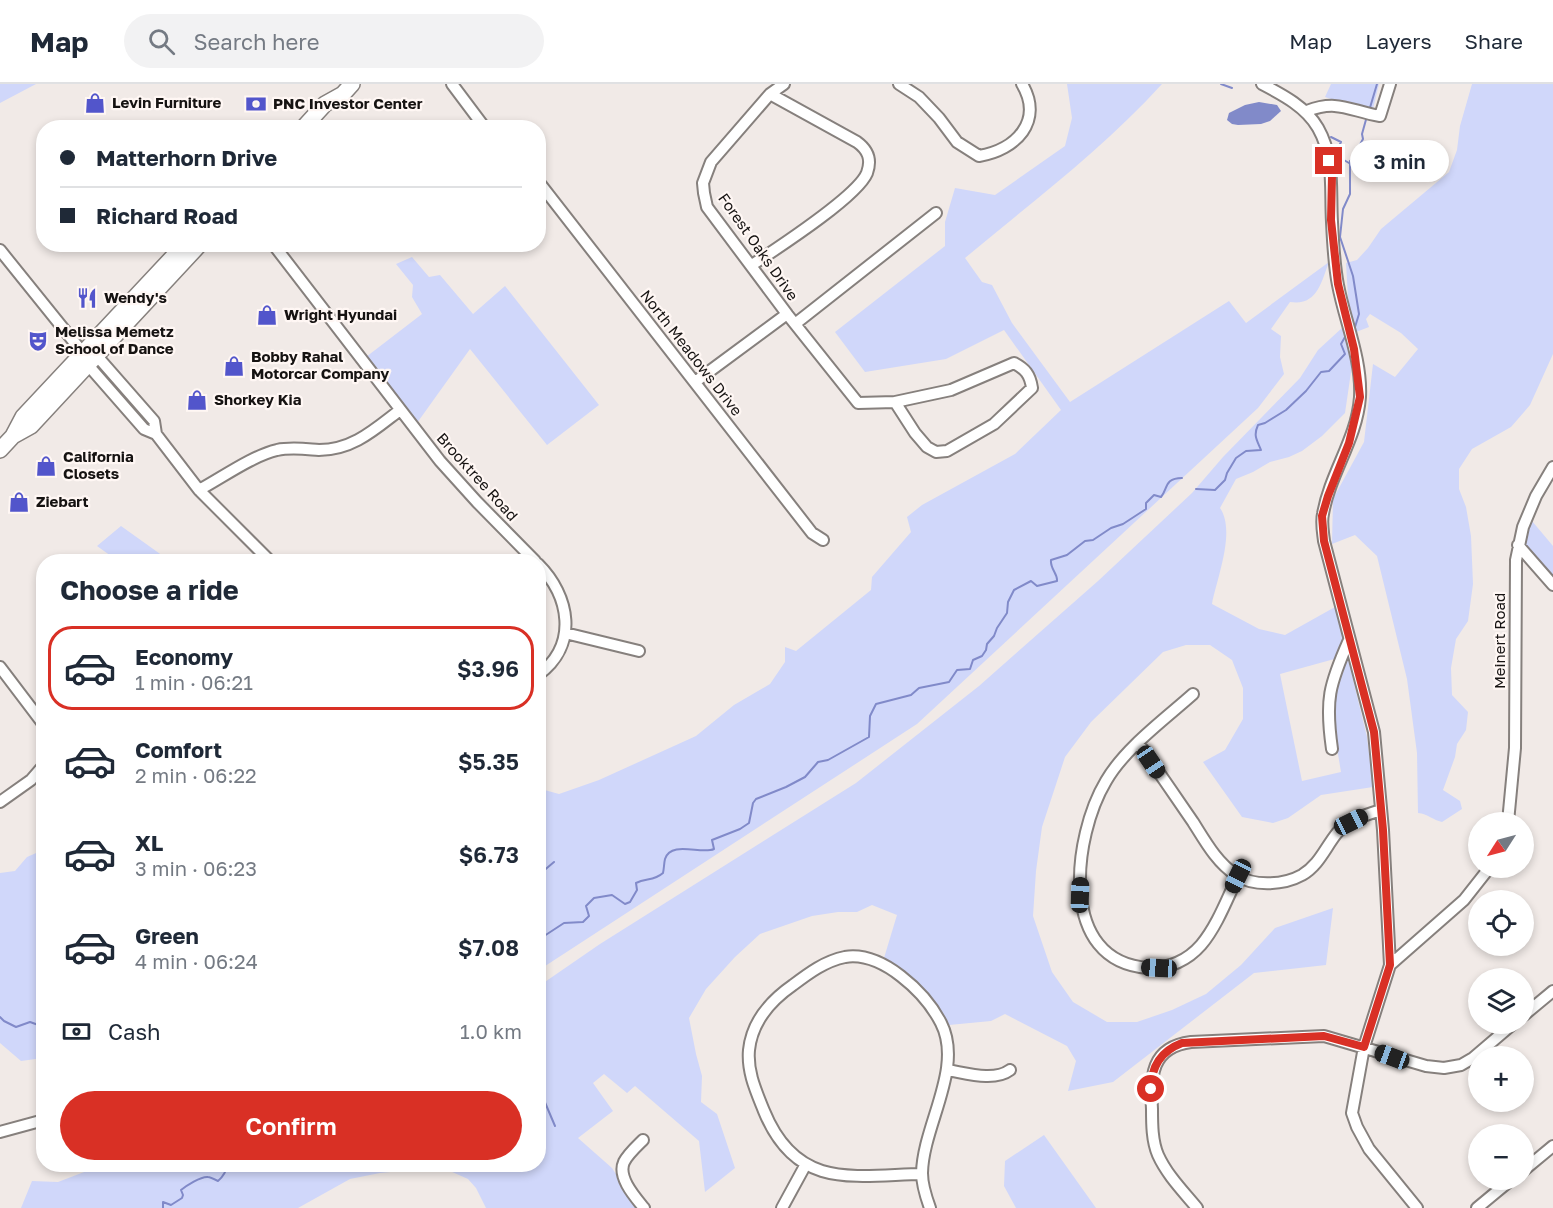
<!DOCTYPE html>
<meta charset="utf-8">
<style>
:root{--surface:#fff;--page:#f2f2f3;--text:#1f2937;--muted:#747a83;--line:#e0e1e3;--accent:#d93025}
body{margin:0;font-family:"Golos Text",sans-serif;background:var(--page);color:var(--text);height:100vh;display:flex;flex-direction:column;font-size:22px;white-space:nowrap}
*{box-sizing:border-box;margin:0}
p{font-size:20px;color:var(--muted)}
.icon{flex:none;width:33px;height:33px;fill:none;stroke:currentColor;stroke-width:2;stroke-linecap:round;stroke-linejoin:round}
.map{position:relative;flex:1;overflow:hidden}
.details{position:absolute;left:36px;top:470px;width:510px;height:618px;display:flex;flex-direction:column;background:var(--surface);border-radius:24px;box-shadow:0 3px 9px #0003}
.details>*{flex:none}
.hud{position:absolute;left:36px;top:36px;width:510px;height:132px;border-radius:24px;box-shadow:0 3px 9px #0003;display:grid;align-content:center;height:132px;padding:0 24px;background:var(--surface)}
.needle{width:39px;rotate:234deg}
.buttons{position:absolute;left:1468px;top:728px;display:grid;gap:12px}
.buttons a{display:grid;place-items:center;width:66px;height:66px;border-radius:50%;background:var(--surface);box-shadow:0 3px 9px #0003;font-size:30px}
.end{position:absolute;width:27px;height:27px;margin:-14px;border:8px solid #d93025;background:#fff;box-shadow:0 0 0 3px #fff}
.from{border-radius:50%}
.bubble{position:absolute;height:42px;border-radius:21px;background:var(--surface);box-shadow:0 3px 9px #0003;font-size:20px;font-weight:600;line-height:42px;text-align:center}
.car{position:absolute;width:18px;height:36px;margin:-18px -9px;border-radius:8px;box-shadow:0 0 4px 2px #0007;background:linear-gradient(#222 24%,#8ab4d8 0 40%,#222 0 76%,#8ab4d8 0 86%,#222 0)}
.hud b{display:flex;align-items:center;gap:21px;height:57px;font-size:22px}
.hud b+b{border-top:2px solid var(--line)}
.hud i{width:15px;height:15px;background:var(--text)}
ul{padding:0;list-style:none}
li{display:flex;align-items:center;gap:18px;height:84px;margin:0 12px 9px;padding:0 12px;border:3px solid transparent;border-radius:24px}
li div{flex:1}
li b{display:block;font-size:22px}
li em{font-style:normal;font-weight:600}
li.on{border-color:var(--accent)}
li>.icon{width:54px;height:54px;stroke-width:1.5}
h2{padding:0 24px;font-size:27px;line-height:72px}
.pay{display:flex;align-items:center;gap:15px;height:66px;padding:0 24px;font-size:22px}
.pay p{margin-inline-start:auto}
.cta{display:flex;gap:12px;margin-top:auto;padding:12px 24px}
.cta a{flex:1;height:69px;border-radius:36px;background:var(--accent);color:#fff;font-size:24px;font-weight:600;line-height:69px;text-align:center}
header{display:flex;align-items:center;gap:36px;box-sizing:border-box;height:84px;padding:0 30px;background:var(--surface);border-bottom:2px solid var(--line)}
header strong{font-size:28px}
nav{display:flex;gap:33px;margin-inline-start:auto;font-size:21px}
.search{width:420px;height:54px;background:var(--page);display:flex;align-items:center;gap:15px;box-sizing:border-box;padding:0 21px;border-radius:33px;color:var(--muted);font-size:22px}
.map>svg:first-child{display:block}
.green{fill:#d0d7fa}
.water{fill:#818ac9}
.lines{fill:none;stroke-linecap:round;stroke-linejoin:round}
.stream{stroke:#818ac9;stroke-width:2}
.minor-casing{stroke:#86807d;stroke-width:14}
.highway-casing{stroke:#86807d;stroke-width:18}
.minor{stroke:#fff;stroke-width:10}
.highway{stroke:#fff;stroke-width:15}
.route{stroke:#d93025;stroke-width:8}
.labels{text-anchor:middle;stroke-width:4.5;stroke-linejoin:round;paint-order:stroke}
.poi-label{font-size:15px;font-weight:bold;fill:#161312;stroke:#fff7f4;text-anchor:start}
.street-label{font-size:15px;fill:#161312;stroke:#fff7f4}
</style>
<header>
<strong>Map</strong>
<div class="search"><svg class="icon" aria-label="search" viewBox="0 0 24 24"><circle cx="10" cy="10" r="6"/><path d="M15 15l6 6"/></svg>Search here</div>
<nav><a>Map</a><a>Layers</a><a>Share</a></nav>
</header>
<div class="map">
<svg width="1553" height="1124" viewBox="0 0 1553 1124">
<rect width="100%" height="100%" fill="#f1eae7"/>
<path class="green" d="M0,0H36L0,19Z
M1067,0H1162C1103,65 1032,118 965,174L982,198L992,201L1012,239L1070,318L1229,217L1246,239L1329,178C1321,199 1317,222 1290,218L1271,245L1281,252L1280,273L1284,290L1258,324L917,640L539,886L538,698L541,705L559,710L599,696L696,652L734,621L770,600L785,578V563L796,567L871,506L872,493L911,448L907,433L922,421L1015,370L1061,326L1004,246L946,275L865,288L835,248L945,162V138L955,104L995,111L1065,62L1072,34Z
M1331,0H1379L1372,29L1325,13Z
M1472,0H1553V270L1530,321L1511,343L1472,365L1459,385V405L1466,423L1471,452L1473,500L1468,537L1456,555L1451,584L1452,611L1468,628L1466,646L1457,660L1455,673L1443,706L1460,717L1462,725L1442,738C1433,736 1428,730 1418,729L1417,669L1407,595L1377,472L1355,451L1332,460L1333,415L1364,358L1373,280L1395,293L1418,265L1401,249L1370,230L1366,235L1369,243L1356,248L1349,230L1346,179L1357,176L1368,164L1381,145L1449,88L1457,66L1460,42Z
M412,173L429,193L440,191L473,230L505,202L599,321L547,361L470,265L417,339L366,273L422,230L412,213L413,201L396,180Z
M1343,243L1351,273V288L1345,329L1322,352L1302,367L1289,373L1270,378L1253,388L1236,395L1220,424C1236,447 1217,494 1212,520L1259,545L1285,551L1335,523L1345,554L1338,574L1280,590L1302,697L1341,688L1330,622L1346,575H1348L1367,653L1373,703L1321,711L1288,734L1273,739L1242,733L1203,678L1225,666L1243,635V604L1232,576L1210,561H1186L1163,568L1091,638L1065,673L1042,743L1036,787L1033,832L1052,888L1073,918L1107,938H1137L1172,926L1206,910L1241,881L1275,844L1333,824L1326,881L1254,889L1113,998L1068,1007L1076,977L1067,962L1005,930L991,937L949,941C935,915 912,888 884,874L897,831L872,821L857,828H838L812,832L760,850L735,873L706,905L689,934L696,970L702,992L701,1018L717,1030L735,1084L705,1108L699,1057L635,1002L627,1009L604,990L593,999L613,1027L578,1054L612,1084L638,1124H486L476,1104L468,1095L441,1083L380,1089L350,1095L298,1124H21L32,1097L58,1098L105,1080H538L539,902L600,860L856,699L979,602L1098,497L1192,409L1223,373L1300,294L1318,266Z
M1532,437L1553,462V497L1524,462L1525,451Z
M121,442L170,477H118L97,462Z
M43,766V974L21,977L0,959V789L15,787L27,773Z
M1044,1051L1096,1124H1016L1004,1102L1005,1077Z"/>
<path class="water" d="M1259,18L1277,21L1281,27L1270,37L1261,40L1238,41L1232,40L1227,36L1229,29L1245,21Z"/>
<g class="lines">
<path class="stream" d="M1221,0L1232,4
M1369,27L1377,0
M1331,53L1341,58L1339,62L1340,65L1337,72L1349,79
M1355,243L1359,230L1353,192L1340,153L1343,125L1350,110V77L1356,74L1357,66L1363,55L1362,50L1367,32
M1196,405L1215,406L1225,396L1227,389L1236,374L1246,367L1261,366C1257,356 1253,352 1258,341L1265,339L1286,326L1306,307L1321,288L1329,287L1345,270L1341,260L1345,253
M538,795L541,789L554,778
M538,856L564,839L583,838L589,832L586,822L594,814L612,811L625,820L630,818L637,806L636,799C646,794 654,797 663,789C664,785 664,779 665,775C671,756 702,771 714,765L712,756L740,745L749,739L753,719L756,715L786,703L805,693L818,678L828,676L869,653L870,632L876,620L911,611L919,604L949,598L957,586L970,585L973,576L982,572L986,566L987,560L994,552L997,544L1007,529L1008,518L1014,506L1031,497L1037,502L1057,497C1058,490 1050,485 1051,476L1067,471L1085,457L1093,456L1111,444L1123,440L1146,425V419L1154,411L1161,413C1168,405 1164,394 1182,394
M0,933L4,937L16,943L30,938L44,943
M538,1002L555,1042
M163,1124V1118L171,1121L182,1114L183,1111L181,1106C186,1102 201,1092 208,1093C210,1093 216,1096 218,1097C222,1094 228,1085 227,1080"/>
<g class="minor-casing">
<path id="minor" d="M452,0L485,44
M784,0L770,10L711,78L703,99L704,109L707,123L787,230L858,319L895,318
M899,0L919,13L939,34L957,58L979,72C1016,66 1044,37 1022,0
M1262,0C1283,11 1306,23 1318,44C1335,74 1330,105 1332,138C1333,158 1334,181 1338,201C1345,238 1362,275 1360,313C1357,355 1330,389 1323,430C1321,438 1323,448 1324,457L1374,648L1383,746L1390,881L1364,963L1352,1029L1357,1043L1369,1065L1417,1124
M1307,27C1338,15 1350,27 1380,32L1390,0
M538,97L812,449L823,456
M273,160L440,377L477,418L535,477
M0,166L83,269L88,281L144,345L156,350L199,406L270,477
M752,181C776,165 857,113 867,89C872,75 868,66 857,58L770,10
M795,240L936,129
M92,271L97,272L154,337L156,350
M1014,279C1025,285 1030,290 1032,304L994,340L947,367L936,368L927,363L915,349L895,318L951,306Z
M695,298L787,230
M199,406C223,393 252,372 277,366C291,363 305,365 319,366C353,366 375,345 400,326
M1518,461L1553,501
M538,480C570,512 579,561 538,591
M565,549L639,567
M0,583L44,641
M1193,610C1165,635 1125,664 1106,697C1073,752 1057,878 1148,884C1169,885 1188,876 1201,861C1217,842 1227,815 1238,792
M1138,659C1157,685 1175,712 1193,738C1205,757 1217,779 1236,791C1254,803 1284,801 1302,791C1319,781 1325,764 1337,749C1348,736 1365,731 1381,726
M1332,665C1325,616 1329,601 1349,556
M0,718L31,696L44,681
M1508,738L1515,664L1516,476L1523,443L1536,412L1553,383
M1390,881L1464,816L1490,783
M1524,931L1553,907
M947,986C966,989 994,998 1010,986
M0,1048L44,1036
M643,1056C637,1062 628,1070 624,1078C617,1093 635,1113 644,1124
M1524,1086L1553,1062
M922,1090C892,1090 851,1096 822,1087C793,1078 775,1054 764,1027C756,1007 747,988 749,966C752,937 770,917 793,901C809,889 825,877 845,873C882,867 925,908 941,939C964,984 923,1041 922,1089C922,1101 926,1113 930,1124
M782,1124L806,1080
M1197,1124C1183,1107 1167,1091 1158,1071C1152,1057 1152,1040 1152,1025C1150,993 1151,963 1191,958L1324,952L1426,982L1444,984L1461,981L1473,974L1514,939
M1477,1124L1512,1095"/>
</g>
<g class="highway-casing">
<path id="highway" d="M303,44L325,20L343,10L352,0
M13,352L23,333L185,160
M0,366L13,352L31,342L200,160"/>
</g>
<use href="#minor" class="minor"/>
<use href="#highway" class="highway"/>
</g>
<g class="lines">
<path class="route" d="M1151,1005C1151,983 1161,967 1182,959L1324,952L1364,963L1390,881L1383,746L1374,648L1324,457L1322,432L1328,412L1349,359L1360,313L1354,265L1338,200L1331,136L1332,92L1329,77"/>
</g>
<defs>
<g id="shop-bare" transform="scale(1.62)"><path d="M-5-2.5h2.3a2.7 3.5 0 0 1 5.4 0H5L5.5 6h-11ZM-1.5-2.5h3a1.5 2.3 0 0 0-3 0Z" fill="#5255cb" stroke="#fff7f4" stroke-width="2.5" paint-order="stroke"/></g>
<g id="bank-bare" transform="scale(1.62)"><path d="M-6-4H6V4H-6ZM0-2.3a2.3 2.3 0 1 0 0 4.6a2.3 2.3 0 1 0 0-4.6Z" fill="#5255cb" stroke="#fff7f4" stroke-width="2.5" paint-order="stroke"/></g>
<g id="restaurant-bare" transform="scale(1.62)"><path d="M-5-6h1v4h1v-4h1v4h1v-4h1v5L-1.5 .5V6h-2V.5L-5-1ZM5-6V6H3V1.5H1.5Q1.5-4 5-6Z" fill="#5255cb" stroke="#fff7f4" stroke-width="2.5" paint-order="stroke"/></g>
<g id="theatre-bare" transform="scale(1.62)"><path d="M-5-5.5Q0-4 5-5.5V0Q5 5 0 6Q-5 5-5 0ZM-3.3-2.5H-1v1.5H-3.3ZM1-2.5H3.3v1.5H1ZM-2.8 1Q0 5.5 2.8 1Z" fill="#5255cb" stroke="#fff7f4" stroke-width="2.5" paint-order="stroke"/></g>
</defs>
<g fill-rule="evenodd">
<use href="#shop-bare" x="95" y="19"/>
<use href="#bank-bare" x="256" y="20"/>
<use href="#restaurant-bare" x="87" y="214"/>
<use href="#shop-bare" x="267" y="231"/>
<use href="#theatre-bare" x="38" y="257"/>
<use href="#shop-bare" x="234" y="282"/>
<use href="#shop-bare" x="197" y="316"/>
<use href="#shop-bare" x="46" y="382"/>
<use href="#shop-bare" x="19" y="418"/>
</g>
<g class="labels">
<g class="poi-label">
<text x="112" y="24">Levin Furniture</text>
<text x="273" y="25">PNC Investor Center</text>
<text x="104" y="219">Wendy's</text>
<text x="284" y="236">Wright Hyundai</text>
<text x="55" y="253">Melissa Memetz<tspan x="55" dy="17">School of Dance</tspan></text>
<text x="251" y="278">Bobby Rahal<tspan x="251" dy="17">Motorcar Company</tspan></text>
<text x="214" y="321">Shorkey Kia</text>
<text x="63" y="378">California<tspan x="63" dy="17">Closets</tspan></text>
<text x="36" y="423">Ziebart</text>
</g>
<g class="street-label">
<text transform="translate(758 163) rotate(55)" y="5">Forest Oaks Drive</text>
<text transform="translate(691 269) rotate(52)" y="5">North Meadows Drive</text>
<text transform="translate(477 393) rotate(48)" y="5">Brooktree Road</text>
<text transform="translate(1500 557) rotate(-90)" y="5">Meinert Road</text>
</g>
</g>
</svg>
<div class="buttons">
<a><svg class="needle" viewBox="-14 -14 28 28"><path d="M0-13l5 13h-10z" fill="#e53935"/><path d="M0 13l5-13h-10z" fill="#747a83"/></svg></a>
<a><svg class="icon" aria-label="locate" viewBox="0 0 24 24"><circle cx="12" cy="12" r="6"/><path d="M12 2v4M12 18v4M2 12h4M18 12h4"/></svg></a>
<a><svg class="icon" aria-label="layers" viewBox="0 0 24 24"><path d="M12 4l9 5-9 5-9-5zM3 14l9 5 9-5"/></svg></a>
<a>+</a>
<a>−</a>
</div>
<i class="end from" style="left:1151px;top:1005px"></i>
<i class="end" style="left:1329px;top:77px"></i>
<div class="bubble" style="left:1350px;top:56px;width:99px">3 min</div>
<i class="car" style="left:1151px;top:678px;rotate:146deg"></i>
<i class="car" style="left:1351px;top:738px;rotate:64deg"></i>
<i class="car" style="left:1238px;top:792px;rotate:206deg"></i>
<i class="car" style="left:1080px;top:811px;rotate:2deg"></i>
<i class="car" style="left:1159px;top:884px;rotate:273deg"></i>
<i class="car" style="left:1392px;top:973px;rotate:290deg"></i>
<div class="hud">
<b><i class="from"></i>Matterhorn Drive</b>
<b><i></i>Richard Road</b>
</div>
<section class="details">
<h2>Choose a ride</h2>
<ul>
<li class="on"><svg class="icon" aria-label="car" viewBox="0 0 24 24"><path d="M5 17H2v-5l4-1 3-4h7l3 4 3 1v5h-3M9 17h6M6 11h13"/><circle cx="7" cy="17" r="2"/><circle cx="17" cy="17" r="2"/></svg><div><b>Economy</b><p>1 min · 06:21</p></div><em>$3.96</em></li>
<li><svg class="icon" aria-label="car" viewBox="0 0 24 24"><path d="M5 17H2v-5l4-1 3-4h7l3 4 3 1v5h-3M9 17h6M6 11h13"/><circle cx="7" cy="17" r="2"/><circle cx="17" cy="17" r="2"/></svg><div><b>Comfort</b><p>2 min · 06:22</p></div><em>$5.35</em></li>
<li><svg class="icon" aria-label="car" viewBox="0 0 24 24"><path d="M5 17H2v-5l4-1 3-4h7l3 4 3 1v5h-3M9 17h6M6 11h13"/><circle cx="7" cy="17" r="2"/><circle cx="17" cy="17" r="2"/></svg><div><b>XL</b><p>3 min · 06:23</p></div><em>$6.73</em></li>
<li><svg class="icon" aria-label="car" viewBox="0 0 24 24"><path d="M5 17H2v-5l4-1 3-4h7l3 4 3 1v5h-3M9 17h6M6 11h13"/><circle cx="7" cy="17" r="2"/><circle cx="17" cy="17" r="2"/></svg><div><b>Green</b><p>4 min · 06:24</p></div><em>$7.08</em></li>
</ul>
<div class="pay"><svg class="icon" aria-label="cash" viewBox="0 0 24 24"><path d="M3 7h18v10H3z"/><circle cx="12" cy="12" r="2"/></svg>Cash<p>1.0 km</p></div>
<div class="cta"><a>Confirm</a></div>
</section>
</div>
